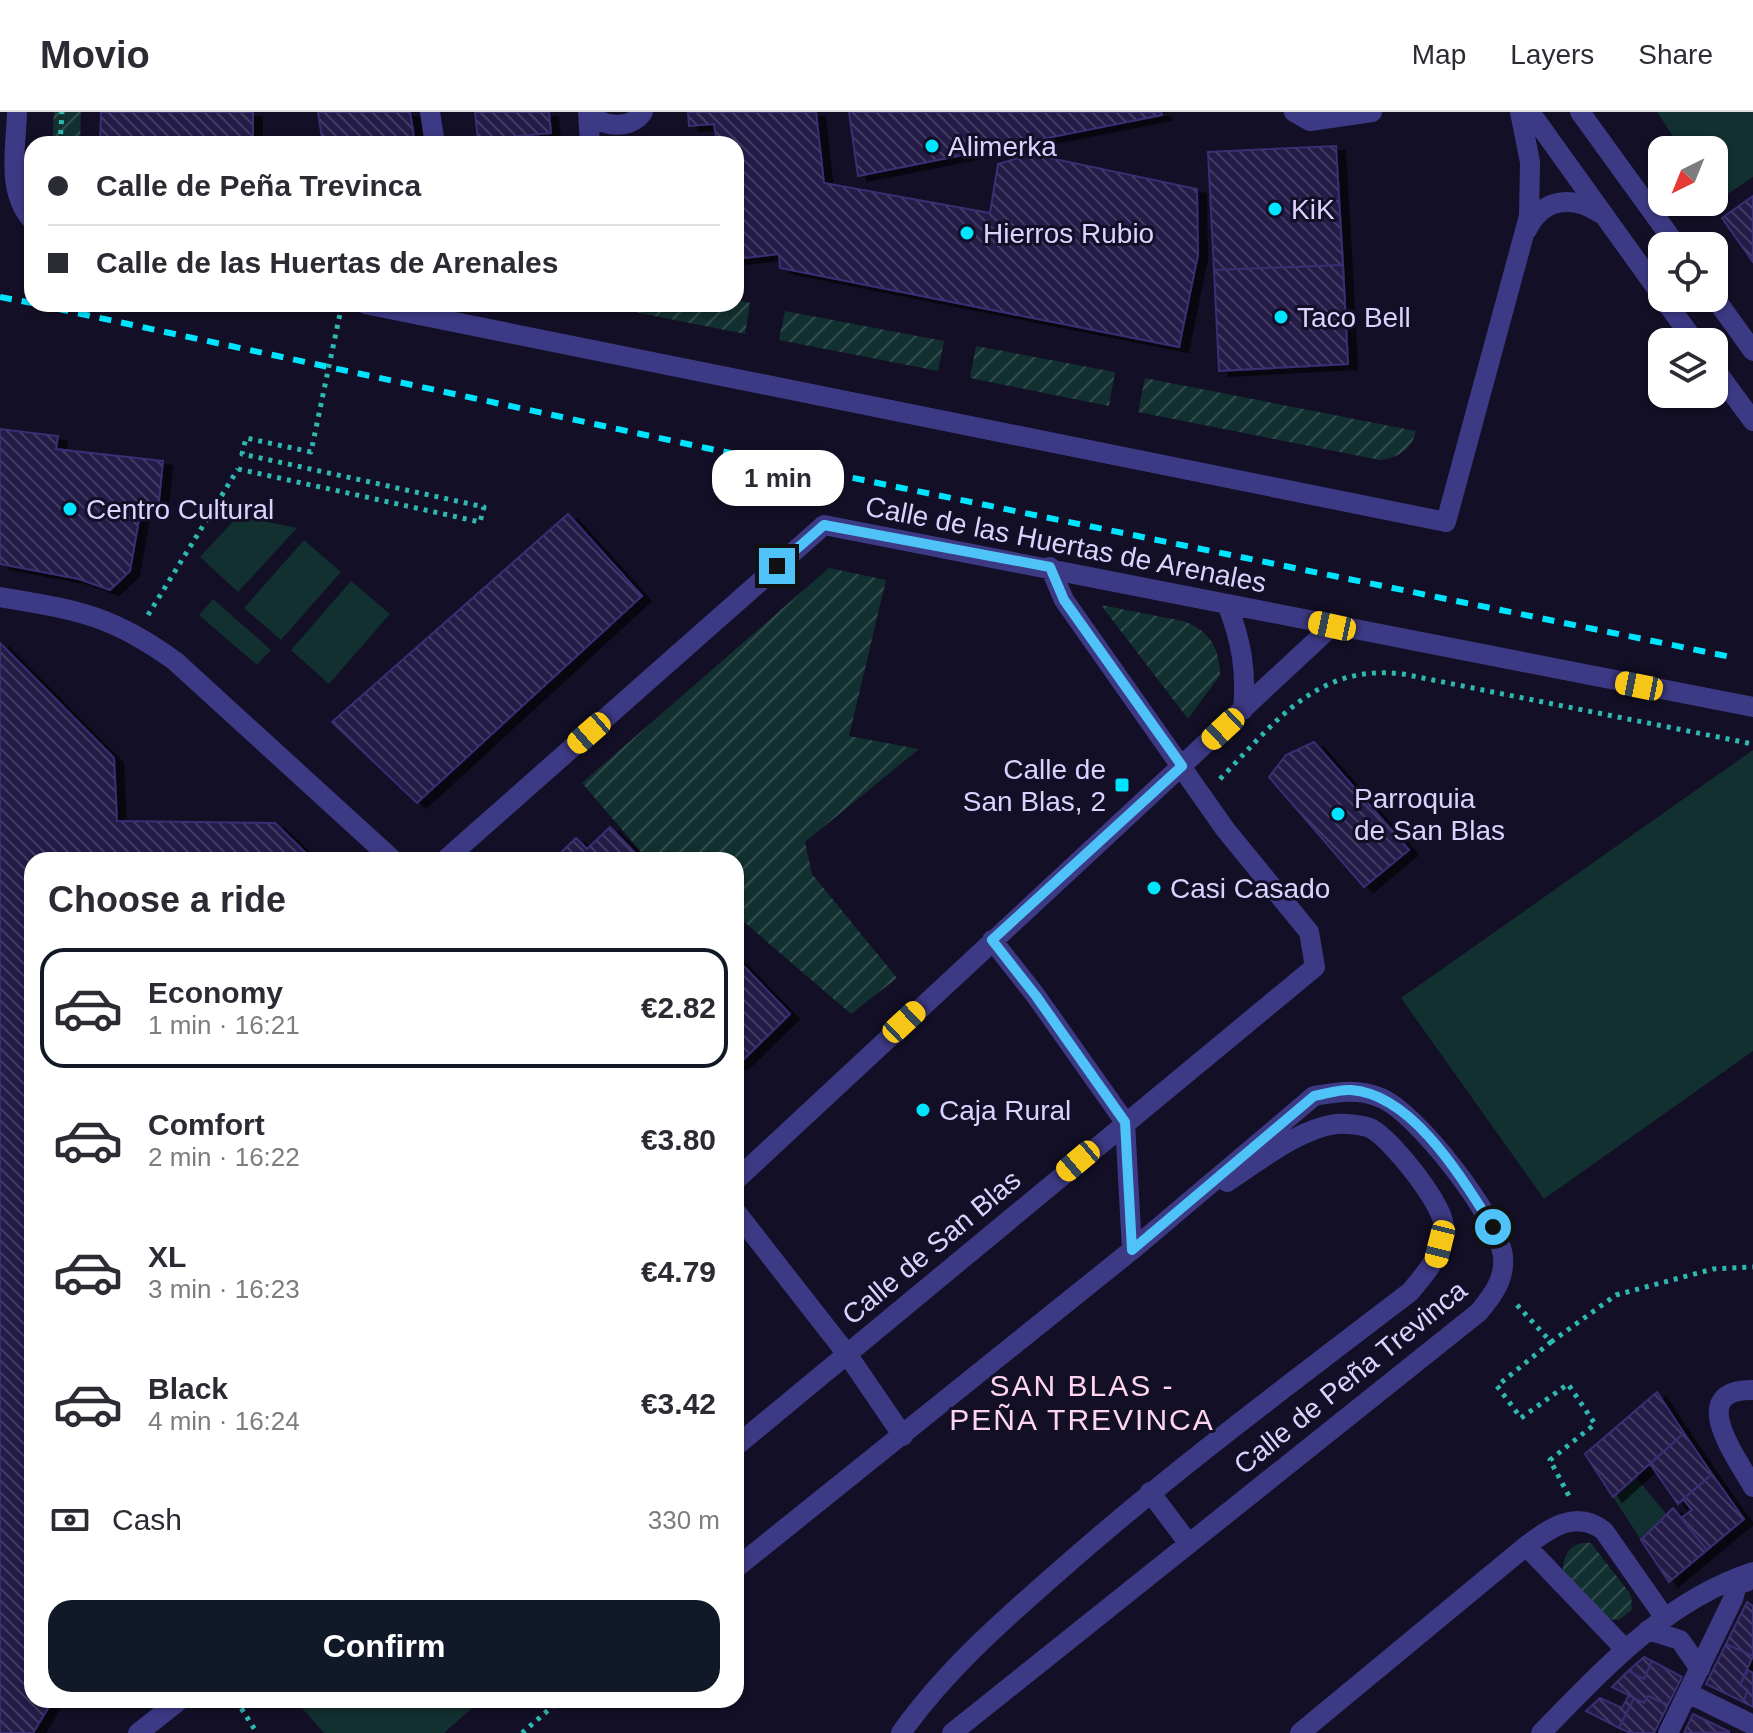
<!DOCTYPE html>
<meta charset="utf-8">
<style>
:root{--surface:#fff;--page:#f2f2f3;--text:#2b2b33;--muted:#7c7c81;--line:#e1e1e2;--accent:#111827}
body{margin:0;font-family:Helvetica,sans-serif;background:var(--page);color:var(--text);height:100vh;display:flex;flex-direction:column;font-size:30px;white-space:nowrap}
*{box-sizing:border-box;margin:0}
p{font-size:26px;color:var(--muted)}
.icon{flex:none;width:44px;height:44px;fill:none;stroke:currentColor;stroke-width:2;stroke-linecap:round;stroke-linejoin:round}
.map{position:relative;flex:1;overflow:hidden}
.sheet{position:absolute;left:24px;top:740px;width:720px;height:856px;display:flex;flex-direction:column;background:var(--surface);border-radius:24px;box-shadow:0 2px 6px #0004}
.sheet>*{flex:none}
.banner{position:absolute;left:24px;top:24px;width:720px;height:176px;border-radius:24px;box-shadow:0 2px 6px #0004;display:grid;align-content:center;height:176px;padding:0 24px;background:var(--surface)}
.needle{width:52px;rotate:223deg}
.buttons{position:absolute;left:1648px;top:24px;display:grid;gap:16px}
.buttons a{display:grid;place-items:center;width:80px;height:80px;border-radius:16px;background:var(--surface);box-shadow:0 2px 6px #0004;font-size:40px}
.end{position:absolute;width:36px;height:36px;margin:-18px;border:10px solid #4fc3f7;background:#111;box-shadow:0 0 0 4px #111}
.from{border-radius:50%}
.bubble{position:absolute;height:56px;border-radius:24px;background:var(--surface);box-shadow:0 2px 6px #0004;font-size:26px;font-weight:700;line-height:56px;text-align:center}
.car{position:absolute;width:24px;height:48px;margin:-24px -12px;border-radius:10px;box-shadow:0 0 6px 2px #0007;background:linear-gradient(#f5c518 24%,#345 0 40%,#f5c518 0 76%,#345 0 86%,#f5c518 0)}
.banner b{display:flex;align-items:center;gap:28px;height:76px;font-size:30px}
.banner b+b{border-top:2px solid var(--line)}
.banner i{width:20px;height:20px;background:var(--text)}
ul{padding:0;list-style:none}
li{display:flex;align-items:center;gap:24px;height:120px;margin:0 16px 12px;padding:0 8px;border:4px solid transparent;border-radius:24px}
li div{flex:1}
li b{display:block;font-size:30px}
li em{font-style:normal;font-weight:700}
li.selected{border-color:var(--accent)}
li>.icon{width:72px;height:72px;stroke-width:1.5}
h2{padding:0 24px;font-size:36px;line-height:96px}
.pay{display:flex;align-items:center;gap:20px;height:88px;padding:0 24px;font-size:30px}
.pay p{margin-inline-start:auto}
.action{display:flex;gap:16px;margin-top:auto;padding:16px 24px}
.action a{flex:1;height:92px;border-radius:24px;background:var(--accent);color:#fff;font-size:32px;font-weight:700;line-height:92px;text-align:center}
header{display:flex;align-items:center;gap:48px;box-sizing:border-box;height:112px;padding:0 40px;background:var(--surface);border-bottom:2px solid var(--line)}
header strong{font-size:38px}
nav{display:flex;gap:44px;margin-inline-start:auto;font-size:28px}
.map>svg:first-child{display:block}
.green{fill:#12302f}
.garden{fill:url(#garden-furrows)}
.building{fill:url(#building-back-hatch);stroke:#3b2d73;stroke-width:2;filter:url(#shadow)}
.lines{fill:none;stroke-linecap:round;stroke-linejoin:round}
.path{stroke:#2fb8b0;stroke-width:5;stroke-dasharray:4 6;stroke-linecap:butt}
.minor{stroke:#3d3a85;stroke-width:20}
.rail{stroke:#00e5ff;stroke-width:6;stroke-dasharray:12 10;stroke-linecap:butt}
.path-bridge{stroke:#2fb8b0;stroke-width:5;stroke-dasharray:4 6;stroke-linecap:butt}
.route{stroke:#4fc3f7;stroke-width:10}
.poi-dot{fill:#00e5ff;stroke:#130f26;stroke-width:3}
.labels{text-anchor:middle;stroke-width:6;stroke-linejoin:round;paint-order:stroke}
.poi-label{font-size:28px;fill:#d9d4ff;stroke:#130f26;text-anchor:start}
.street-label{font-size:28px;fill:#d9d4ff;stroke:#130f26}
.neighbourhood-label{font-size:30px;letter-spacing:2px;fill:#ffd6f0;stroke:#130f26}
</style>
<header>
<strong>Movio</strong>
<nav><a>Map</a><a>Layers</a><a>Share</a></nav>
</header>
<div class="map">
<svg width="1753" height="1621" viewBox="0 0 1753 1621">
<defs>
<pattern id="garden-furrows" width="10" height="10" patternUnits="userSpaceOnUse" patternTransform="scale(2)"><rect width="10" height="10" fill="#12302f"/><path d="M-1 1l2-2M0 10L10 0M9 11l2-2" fill="none" stroke="#344d4e"/></pattern>
<pattern id="building-back-hatch" width="6" height="6" patternUnits="userSpaceOnUse" patternTransform="scale(2)"><rect width="6" height="6" fill="#241b47"/><path d="M-1 5l2 2M0 0l6 6M5-1l2 2" fill="none" stroke="#433b63"/></pattern>
<filter id="shadow"><feDropShadow dx="9" dy="5" stdDeviation="0" flood-color="#0009"/></filter>
</defs>
<rect width="100%" height="100%" fill="#130f26"/>
<path class="green" d="M1657,0H1753V65L1717,89L1714,38H1682Z
M238,404L297,416L238,480L200,445Z
M304,428L341,460L281,528L244,496Z
M351,469L390,502L329,572L291,538Z
M213,487L271,538L257,553L199,503Z
M1753,638V939L1544,1087L1401,886Z
M1636,1365L1666,1402L1641,1428L1613,1385Z
M295,1588H481L444,1621H324Z"/>
<path class="garden" d="M54,0H81L80,32H52Z
M736,188L750,191L745,222L595,192H736Z
M785,199L944,229L938,259L779,228Z
M976,234L1115,260L1109,294L970,266Z
M1145,266L1416,319C1412,337 1398,346 1380,348L1138,300Z
M829,456L886,468L849,624L919,637L805,730L812,762L897,866L851,902L736,803V748H648L582,671Z
M1101,493L1183,509C1209,518 1220,536 1220,563L1188,607Z
M1591,1431L1631,1483L1632,1498L1619,1508L1608,1507L1563,1460C1563,1441 1572,1429 1591,1431Z"/>
<path class="building" d="M101,0H253V32H100Z
M318,0H410L415,32H323Z
M475,0H549L551,21L478,28Z
M688,0H816L824,71L990,101L998,52L1031,42L1197,77L1198,143L1179,235L780,156L779,142L736,147V32H717L714,12L689,14Z
M849,0H1161L1162,3L858,64Z
M1336,34L1343,153L1214,158L1208,40Z
M1753,84V150L1722,106Z
M1343,153L1348,252L1219,259L1214,158Z
M0,317L58,324L56,337L163,349L158,399L141,396L130,459L110,478L79,467L0,452Z
M568,402L642,484L417,691L332,610Z
M0,531L114,646L117,709L275,711L313,748H32V1588H53L33,1621H0Z
M1314,630L1409,738L1364,775L1269,665L1286,643Z
M610,715L642,748H553L576,726L587,737Z
M736,846L790,902L738,953L736,952Z
M1657,1280L1684,1321L1613,1385L1585,1342Z
M1684,1321L1712,1362L1678,1392L1650,1352Z
M1712,1362L1744,1407L1707,1438L1681,1406L1692,1398L1683,1387Z
M1673,1396L1707,1438L1669,1470L1641,1428Z
M1747,1490L1753,1494V1544L1726,1532Z
M1726,1532L1753,1544L1740,1573L1748,1578L1743,1590L1706,1572Z
M1644,1545L1652,1549L1644,1567L1628,1559Z
M1652,1549L1682,1565L1668,1593L1648,1584L1644,1591L1612,1575L1628,1559L1644,1567Z
M1748,1558L1753,1561V1595L1743,1590L1748,1578L1740,1573Z
M1629,1583L1634,1586L1619,1616L1586,1599L1600,1586L1622,1596Z
M1648,1584L1668,1593L1654,1621H1631L1619,1616L1634,1586L1644,1591Z
M1693,1602L1730,1620L1684,1621Z"/>
<g class="lines">
<path class="path" d="M60,32L62,0
M148,503L238,357
M1220,667C1274,612 1316,551 1403,562L1753,632
M1517,1193L1551,1230L1497,1274L1521,1306L1568,1272L1595,1312L1550,1348L1570,1386
M1551,1230L1616,1183L1713,1157L1753,1155
M236,1588L257,1621
M522,1621L560,1588"/>
<path class="minor" d="M17,0C16,36 6,79 32,108
M430,0L435,32
M588,0C602,16 631,18 643,0
M588,0L590,32
M1294,0L1310,9L1372,0
M1530,0L1662,184
M1580,0L1677,134
M1527,118C1542,86 1572,83 1600,101
M1714,185L1753,239
M1663,186L1695,230
M365,192L1446,410L1529,104L1530,50L1520,0
M1714,256L1753,309
M0,485C76,498 110,502 175,549L393,748
M1227,492C1241,528 1247,559 1243,598
M445,748L824,413L1753,595
M992,828L1036,884L1125,1010L1132,1138
M736,1068L1332,514
M736,1100L847,1242L903,1324
M1753,1278C1684,1277 1738,1347 1753,1375
M736,1334L1315,855L1309,820L1225,717L1064,488L1050,455
M1150,1380L1189,1432
M1526,1434L1625,1537
M736,1456L1132,1138L1314,984C1338,980 1358,976 1381,986C1415,999 1500,1107 1503,1145C1505,1167 1493,1183 1479,1200L952,1621
M1648,1518L1680,1528L1700,1557
M1688,1581L1753,1613
M138,1621L180,1588
M901,1621C945,1559 1001,1510 1058,1460C1170,1361 1291,1271 1410,1180C1427,1160 1442,1143 1444,1116C1445,1094 1392,1028 1372,1017C1365,1013 1344,1011 1336,1012C1298,1017 1258,1050 1227,1070
M1300,1621L1526,1434C1550,1416 1576,1397 1604,1419L1665,1506
M1541,1621C1604,1557 1665,1489 1753,1460
M1668,1621L1733,1487L1739,1465L1746,1470"/>
<path class="rail" d="M0,185L32,191
M35,192L706,336L1736,546"/>
<path class="path-bridge" d="M238,357L480,410L484,395L242,342L246,326L311,340L342,192"/>
</g>
<g class="lines">
<path class="route" d="M777,454L824,413L1050,455L1064,488L1182,654L992,828L1036,884L1125,1010L1132,1138L1314,984C1326,982 1339,977 1351,978C1413,982 1463,1068 1493,1115"/>
</g>
<g class="poi-dot">
<circle cx="932" cy="34" r="8"/>
<circle cx="1275" cy="97" r="8"/>
<circle cx="967" cy="121" r="8"/>
<circle cx="1281" cy="205" r="8"/>
<circle cx="70" cy="397" r="8"/>
<rect x="1114" y="665" width="16" height="16" rx="4"/>
<circle cx="1338" cy="702" r="8"/>
<circle cx="1154" cy="776" r="8"/>
<circle cx="923" cy="998" r="8"/>
</g>
<g class="labels">
<g class="poi-label">
<text x="948" y="44">Alimerka</text>
<text x="1291" y="107">KiK</text>
<text x="983" y="131">Hierros Rubio</text>
<text x="1297" y="215">Taco Bell</text>
<text x="86" y="407">Centro Cultural</text>
<text x="1106" y="667" text-anchor="end">Calle de<tspan x="1106" dy="32">San Blas, 2</tspan></text>
<text x="1354" y="696">Parroquia<tspan x="1354" dy="32">de San Blas</tspan></text>
<text x="1170" y="786">Casi Casado</text>
<text x="939" y="1008">Caja Rural</text>
</g>
<g class="street-label">
<text transform="translate(1066 432) rotate(11)" y="10">Calle de las Huertas de Arenales</text>
<text transform="translate(931 1135) rotate(-40)" y="10">Calle de San Blas</text>
<text transform="translate(1350 1265) rotate(-39)" y="10">Calle de Peña Trevinca</text>
</g>
<g class="neighbourhood-label">
<text x="1082" y="1284">SAN BLAS -<tspan x="1082" dy="34">PEÑA TREVINCA</tspan></text>
</g>
</g>
</svg>
<div class="buttons">
<a><svg class="needle" viewBox="-14 -14 28 28"><path d="M0-13l5 13h-10z" fill="#e53935"/><path d="M0 13l5-13h-10z" fill="#7c7c81"/></svg></a>
<a><svg class="icon" aria-label="locate" viewBox="0 0 24 24"><circle cx="12" cy="12" r="6"/><path d="M12 2v4M12 18v4M2 12h4M18 12h4"/></svg></a>
<a><svg class="icon" aria-label="layers" viewBox="0 0 24 24"><path d="M12 4l9 5-9 5-9-5zM3 14l9 5 9-5"/></svg></a>
</div>
<i class="end from" style="left:1493px;top:1115px"></i>
<i class="end" style="left:777px;top:454px"></i>
<div class="bubble" style="left:712px;top:338px;width:132px">1 min</div>
<i class="car" style="left:1332px;top:514px;rotate:282deg"></i>
<i class="car" style="left:1639px;top:574px;rotate:281deg"></i>
<i class="car" style="left:1223px;top:617px;rotate:227deg"></i>
<i class="car" style="left:589px;top:621px;rotate:229deg"></i>
<i class="car" style="left:904px;top:910px;rotate:47deg"></i>
<i class="car" style="left:1078px;top:1049px;rotate:230deg"></i>
<i class="car" style="left:1440px;top:1132px;rotate:194deg"></i>
<div class="banner">
<b><i class="from"></i>Calle de Peña Trevinca</b>
<b><i></i>Calle de las Huertas de Arenales</b>
</div>
<section class="sheet">
<h2>Choose a ride</h2>
<ul>
<li class="selected"><svg class="icon" aria-label="car" viewBox="0 0 24 24"><path d="M5 17H2v-5l4-1 3-4h7l3 4 3 1v5h-3M9 17h6M6 11h13"/><circle cx="7" cy="17" r="2"/><circle cx="17" cy="17" r="2"/></svg><div><b>Economy</b><p>1 min · 16:21</p></div><em>€2.82</em></li>
<li><svg class="icon" aria-label="car" viewBox="0 0 24 24"><path d="M5 17H2v-5l4-1 3-4h7l3 4 3 1v5h-3M9 17h6M6 11h13"/><circle cx="7" cy="17" r="2"/><circle cx="17" cy="17" r="2"/></svg><div><b>Comfort</b><p>2 min · 16:22</p></div><em>€3.80</em></li>
<li><svg class="icon" aria-label="car" viewBox="0 0 24 24"><path d="M5 17H2v-5l4-1 3-4h7l3 4 3 1v5h-3M9 17h6M6 11h13"/><circle cx="7" cy="17" r="2"/><circle cx="17" cy="17" r="2"/></svg><div><b>XL</b><p>3 min · 16:23</p></div><em>€4.79</em></li>
<li><svg class="icon" aria-label="car" viewBox="0 0 24 24"><path d="M5 17H2v-5l4-1 3-4h7l3 4 3 1v5h-3M9 17h6M6 11h13"/><circle cx="7" cy="17" r="2"/><circle cx="17" cy="17" r="2"/></svg><div><b>Black</b><p>4 min · 16:24</p></div><em>€3.42</em></li>
</ul>
<div class="pay"><svg class="icon" aria-label="cash" viewBox="0 0 24 24"><path d="M3 7h18v10H3z"/><circle cx="12" cy="12" r="2"/></svg>Cash<p>330 m</p></div>
<div class="action"><a>Confirm</a></div>
</section>
</div>
